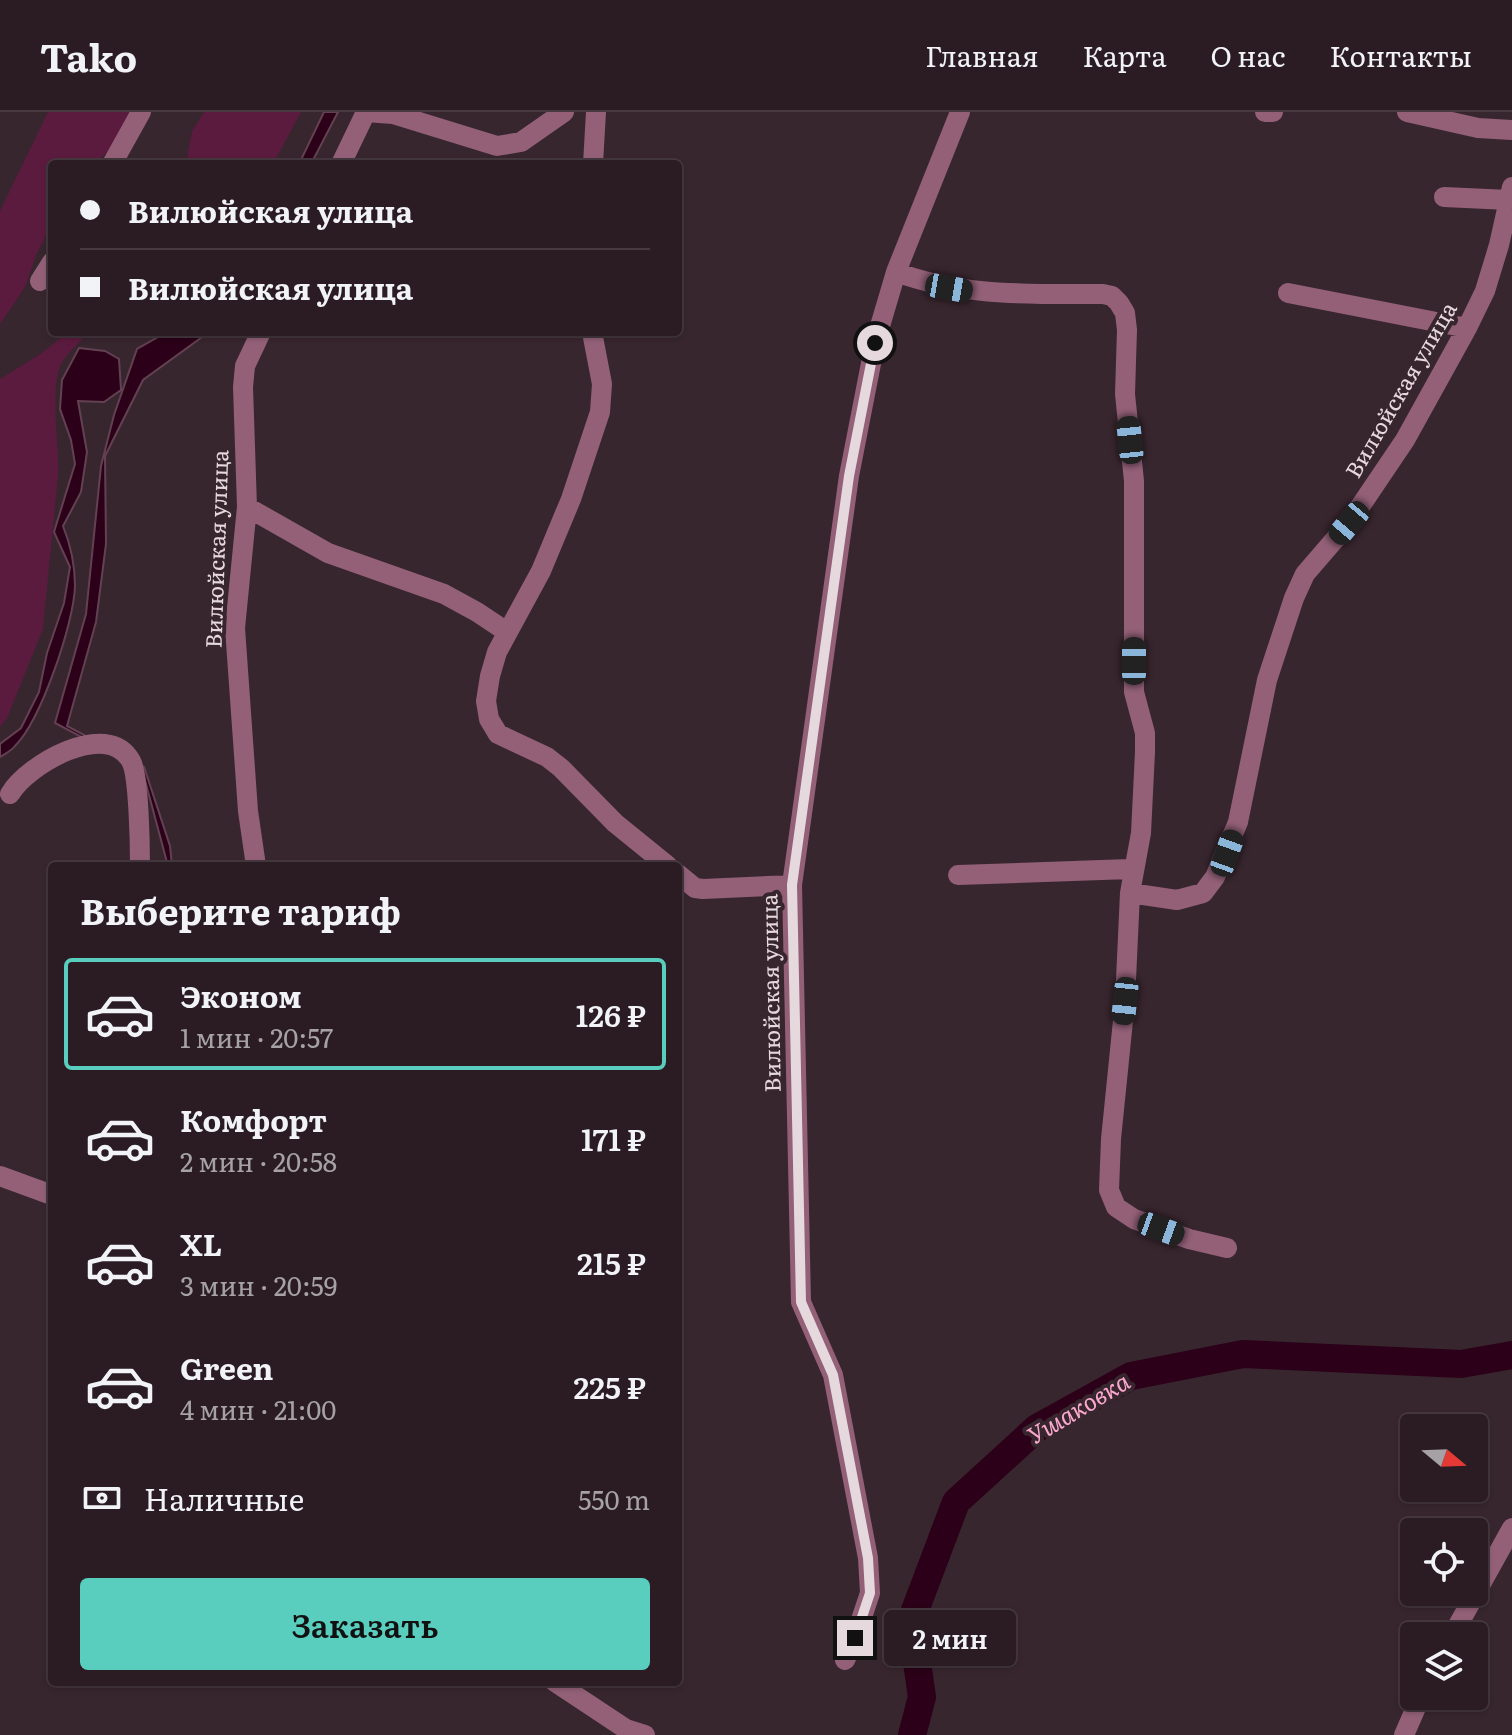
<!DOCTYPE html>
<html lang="ru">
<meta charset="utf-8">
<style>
:root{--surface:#2a1c22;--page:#36292f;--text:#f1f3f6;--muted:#a5a1a5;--line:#463a40;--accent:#59cebe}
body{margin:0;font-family:Literata,serif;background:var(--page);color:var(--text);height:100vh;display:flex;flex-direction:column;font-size:30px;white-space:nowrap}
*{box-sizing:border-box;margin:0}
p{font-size:26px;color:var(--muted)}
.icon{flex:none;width:44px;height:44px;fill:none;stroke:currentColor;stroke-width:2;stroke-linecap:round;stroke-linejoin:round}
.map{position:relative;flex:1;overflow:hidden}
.sheet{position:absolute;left:48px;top:750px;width:634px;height:824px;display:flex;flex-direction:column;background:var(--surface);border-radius:8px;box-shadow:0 2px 6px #0004,0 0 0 2px var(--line)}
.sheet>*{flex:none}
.top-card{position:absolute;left:48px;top:48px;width:634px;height:176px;border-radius:8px;box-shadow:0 2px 6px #0004,0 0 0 2px var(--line);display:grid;align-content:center;height:176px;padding:0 32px;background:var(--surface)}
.needle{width:52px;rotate:109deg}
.fabs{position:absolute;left:1400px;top:1302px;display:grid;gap:16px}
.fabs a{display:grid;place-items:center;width:88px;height:88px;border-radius:8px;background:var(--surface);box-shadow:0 2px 6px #0004,0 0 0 2px var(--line);font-size:40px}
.end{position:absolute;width:36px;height:36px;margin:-18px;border:10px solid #e5d9de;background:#111;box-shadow:0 0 0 4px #111}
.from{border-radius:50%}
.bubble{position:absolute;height:56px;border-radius:8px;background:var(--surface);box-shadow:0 2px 6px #0004,0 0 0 2px var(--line);font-size:26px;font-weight:600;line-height:56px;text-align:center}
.car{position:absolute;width:24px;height:48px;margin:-24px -12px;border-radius:10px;box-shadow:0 0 6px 2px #0007;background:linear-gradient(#222 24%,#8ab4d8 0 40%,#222 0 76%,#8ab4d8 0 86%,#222 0)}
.top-card b{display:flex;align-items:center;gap:28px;height:76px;font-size:30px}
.top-card b+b{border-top:2px solid var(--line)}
.top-card i{width:20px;height:20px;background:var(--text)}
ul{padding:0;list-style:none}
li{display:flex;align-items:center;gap:24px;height:112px;margin:0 16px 12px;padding:0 16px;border:4px solid transparent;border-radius:8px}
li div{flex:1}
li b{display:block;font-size:30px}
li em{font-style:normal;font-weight:600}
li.selected{border-color:var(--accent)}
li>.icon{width:72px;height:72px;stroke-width:1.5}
h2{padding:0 32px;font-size:36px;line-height:96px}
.pay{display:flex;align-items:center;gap:20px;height:88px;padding:0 32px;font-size:30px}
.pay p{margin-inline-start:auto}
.cta{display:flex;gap:16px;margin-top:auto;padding:16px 32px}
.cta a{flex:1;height:92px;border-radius:8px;background:var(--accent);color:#111;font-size:32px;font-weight:600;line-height:92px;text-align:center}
header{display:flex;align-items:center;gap:48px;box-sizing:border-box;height:112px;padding:0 40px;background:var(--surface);border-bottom:2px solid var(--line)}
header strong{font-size:38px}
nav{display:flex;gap:44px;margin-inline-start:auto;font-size:28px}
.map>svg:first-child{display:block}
.green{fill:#5b1b3f}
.water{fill:#2b0018;stroke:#634153;stroke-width:2}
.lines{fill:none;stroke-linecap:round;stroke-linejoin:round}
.river{stroke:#2b0018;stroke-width:28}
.minor{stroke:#936078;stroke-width:20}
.route{stroke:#e5d9de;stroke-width:10}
.labels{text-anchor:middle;stroke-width:8;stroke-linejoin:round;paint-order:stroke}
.street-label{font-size:22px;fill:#e5d9de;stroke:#38262e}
.water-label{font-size:24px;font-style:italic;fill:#fba8cf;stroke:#38262e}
</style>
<header>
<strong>Tako</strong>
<nav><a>Главная</a><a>Карта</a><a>О нас</a><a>Контакты</a></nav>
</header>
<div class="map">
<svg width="1512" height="1623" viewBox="0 0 1512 1623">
<rect width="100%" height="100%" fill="#38262e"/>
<path class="green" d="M48,0H133L121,28L94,52H52V112L36,143L25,175L0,212V99Z
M204,0H301L273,52H186L192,19Z
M68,220H131L123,226L85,224C78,232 69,240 63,249C48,272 60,334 58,363L43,517L7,606L0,615V267L42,241Z"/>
<path class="water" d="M324,0H338L311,52H299Z
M167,220H209L143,268L105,344L106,432L96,510L67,614L144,655L170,734L172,754H168L142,657L55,611L86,502L101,354L114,303L137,237Z
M79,236L105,239L119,247L121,278L104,290L78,289L87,340L81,380L63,414C71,434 75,452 75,474C74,511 41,608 15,634C11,639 5,642 0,645V632L21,616L39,580L47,541L64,491L70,455L54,420L75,352L71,328L60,297L62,268Z"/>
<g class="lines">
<path class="river" d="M912,1623L922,1585L911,1509L956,1390L1037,1316L1131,1264L1243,1242L1461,1252L1512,1243"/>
<path class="minor" d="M366,0L393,2L497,34L521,30L564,0
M1265,0H1273
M1407,0L1478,16L1512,18
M112,52L141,0
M341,52L366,0
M593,52L596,0
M1444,85L1509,88
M896,160C963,185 1032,182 1103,182L1112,184L1119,191L1125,201L1127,218L1125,282L1134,369V580L1145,621V640L1141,721L1130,781L1125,889L1111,1027L1109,1078L1116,1095L1134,1107L1189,1127L1227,1136
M40,169L52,150
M1288,181L1467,216
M592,220L602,272L600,300L571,387L541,459L497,540L490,564L486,589L489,607L498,622L547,645L561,656L615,711L668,754
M247,395L328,441L444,482L477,500L507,520
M10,682C27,653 107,606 131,649C139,663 140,735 140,754
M256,754L248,699L235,516L247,395L243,275L245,254L261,220
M678,762L695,776L703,777L792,773
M958,763L1130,757L1135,754
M1130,781L1177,788L1203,781L1215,765L1238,710L1267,568L1294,486L1305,462L1349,411L1405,328L1467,216L1485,179L1499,133L1512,75
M0,1064L52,1083
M1452,1524L1512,1416
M845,1548L855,1526L870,1481L868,1446L833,1263L801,1190L792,773L849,364L875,231L896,160L960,0
M555,1570L626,1617L645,1623
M1404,1623L1421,1584"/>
</g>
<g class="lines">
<path class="route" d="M855,1526L870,1481L868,1446L833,1263L801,1190L792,773L849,364L875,231"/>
</g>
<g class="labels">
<g class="street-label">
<text transform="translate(1401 278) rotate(-60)" y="8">Вилюйская улица</text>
<text transform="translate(217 437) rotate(-88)" y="8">Вилюйская улица</text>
<text transform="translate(771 881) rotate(-91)" y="8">Вилюйская улица</text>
</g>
<g class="water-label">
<text transform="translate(1079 1297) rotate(-31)" y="8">Ушаковка</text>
</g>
</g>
</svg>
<div class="fabs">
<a><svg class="needle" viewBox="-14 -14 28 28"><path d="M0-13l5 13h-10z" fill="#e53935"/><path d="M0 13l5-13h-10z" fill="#a5a1a5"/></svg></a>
<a><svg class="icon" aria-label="locate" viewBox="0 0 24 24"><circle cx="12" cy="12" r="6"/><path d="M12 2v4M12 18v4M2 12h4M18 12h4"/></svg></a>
<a><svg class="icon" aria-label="layers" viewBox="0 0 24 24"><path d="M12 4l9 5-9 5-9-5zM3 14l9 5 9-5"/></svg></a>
</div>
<i class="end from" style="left:875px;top:231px"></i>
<i class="end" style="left:855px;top:1526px"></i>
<div class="bubble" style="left:884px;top:1498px;width:132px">2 мин</div>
<i class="car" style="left:949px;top:176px;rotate:100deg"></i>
<i class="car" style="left:1130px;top:328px;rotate:354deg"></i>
<i class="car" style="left:1349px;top:411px;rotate:220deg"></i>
<i class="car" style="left:1134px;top:549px;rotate:0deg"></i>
<i class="car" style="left:1227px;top:741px;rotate:20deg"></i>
<i class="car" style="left:1125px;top:889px;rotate:186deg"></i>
<i class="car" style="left:1161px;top:1117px;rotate:110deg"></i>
<div class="top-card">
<b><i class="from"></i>Вилюйская улица</b>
<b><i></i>Вилюйская улица</b>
</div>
<section class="sheet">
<h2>Выберите тариф</h2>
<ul>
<li class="selected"><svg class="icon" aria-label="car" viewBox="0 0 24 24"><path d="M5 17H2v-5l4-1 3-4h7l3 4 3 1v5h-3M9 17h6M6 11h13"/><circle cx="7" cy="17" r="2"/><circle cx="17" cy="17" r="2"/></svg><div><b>Эконом</b><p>1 мин · 20:57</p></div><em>126 ₽</em></li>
<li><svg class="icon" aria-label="car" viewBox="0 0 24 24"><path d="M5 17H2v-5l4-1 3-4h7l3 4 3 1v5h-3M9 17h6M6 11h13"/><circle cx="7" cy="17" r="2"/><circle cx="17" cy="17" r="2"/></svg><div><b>Комфорт</b><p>2 мин · 20:58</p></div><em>171 ₽</em></li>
<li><svg class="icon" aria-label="car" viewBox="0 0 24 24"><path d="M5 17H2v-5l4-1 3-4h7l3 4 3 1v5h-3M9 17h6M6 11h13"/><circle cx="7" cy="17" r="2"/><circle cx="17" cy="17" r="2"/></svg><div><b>XL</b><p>3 мин · 20:59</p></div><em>215 ₽</em></li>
<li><svg class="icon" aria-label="car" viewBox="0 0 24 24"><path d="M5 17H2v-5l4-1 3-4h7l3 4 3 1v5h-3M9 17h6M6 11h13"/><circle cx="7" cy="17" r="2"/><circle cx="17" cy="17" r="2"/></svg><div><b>Green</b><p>4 мин · 21:00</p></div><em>225 ₽</em></li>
</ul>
<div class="pay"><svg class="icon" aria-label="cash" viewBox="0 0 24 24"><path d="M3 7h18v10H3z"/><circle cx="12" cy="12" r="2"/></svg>Наличные<p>550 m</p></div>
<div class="cta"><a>Заказать</a></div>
</section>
</div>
